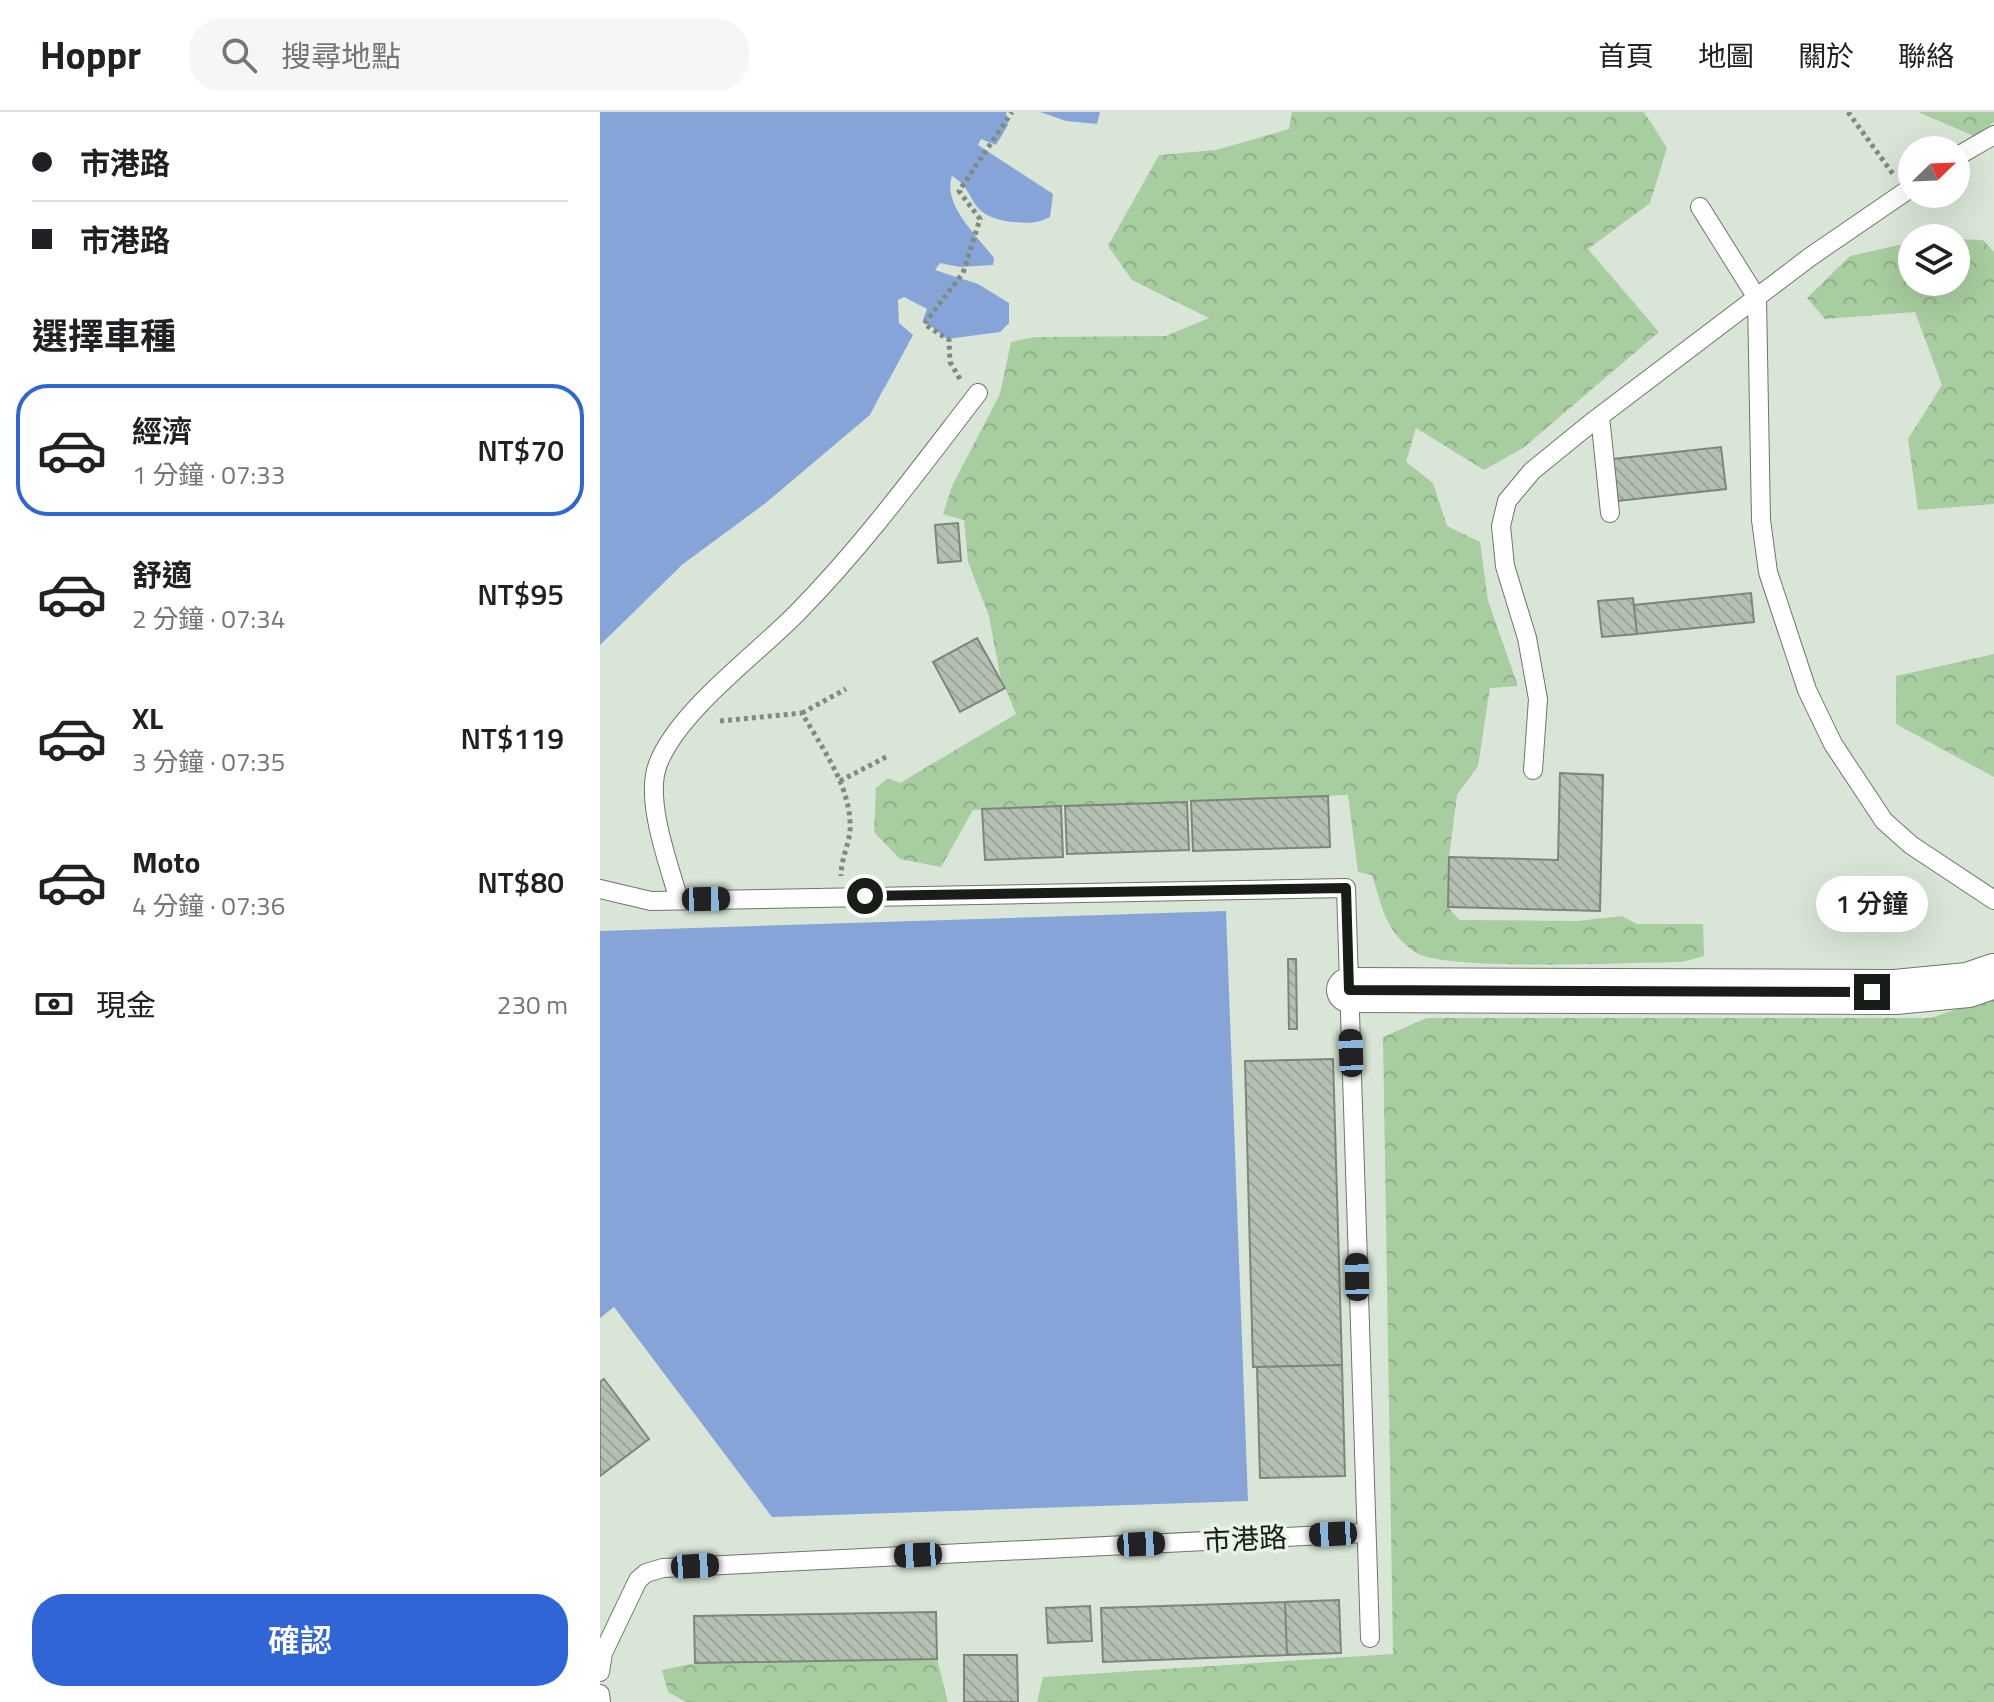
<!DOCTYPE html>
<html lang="zh-TW">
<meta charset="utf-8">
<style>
:root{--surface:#fff;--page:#f6f6f6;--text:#202124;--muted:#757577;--line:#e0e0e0;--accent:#2f65d4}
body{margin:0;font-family:"Titillium Web","Noto Sans TC",sans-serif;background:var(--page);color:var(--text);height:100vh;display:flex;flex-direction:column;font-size:30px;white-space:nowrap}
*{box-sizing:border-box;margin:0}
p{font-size:26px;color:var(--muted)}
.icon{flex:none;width:44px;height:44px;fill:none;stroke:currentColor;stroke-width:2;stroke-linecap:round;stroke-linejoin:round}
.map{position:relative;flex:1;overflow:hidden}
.sheet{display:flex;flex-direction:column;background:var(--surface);width:600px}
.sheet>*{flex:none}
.hud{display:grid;align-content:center;height:176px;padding:0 32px;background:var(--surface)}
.needle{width:52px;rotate:67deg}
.buttons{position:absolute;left:1298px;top:24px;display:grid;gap:16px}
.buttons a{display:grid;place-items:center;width:72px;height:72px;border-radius:50%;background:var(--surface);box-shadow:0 8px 32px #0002;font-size:40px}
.end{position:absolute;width:36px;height:36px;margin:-18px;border:10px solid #181d17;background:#fff;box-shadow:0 0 0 4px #fff}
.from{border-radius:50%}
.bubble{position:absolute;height:56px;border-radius:28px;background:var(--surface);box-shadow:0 8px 32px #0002;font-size:26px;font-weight:600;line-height:56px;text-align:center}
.car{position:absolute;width:24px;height:48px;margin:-24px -12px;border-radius:10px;box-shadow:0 0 6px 2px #0007;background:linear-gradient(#222 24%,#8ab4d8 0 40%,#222 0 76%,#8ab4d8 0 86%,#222 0)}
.hud b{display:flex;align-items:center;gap:28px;height:76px;font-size:30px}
.hud b+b{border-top:2px solid var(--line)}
.hud i{width:20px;height:20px;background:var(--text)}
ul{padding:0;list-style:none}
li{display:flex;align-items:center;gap:24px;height:132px;margin:0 16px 12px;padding:0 16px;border:4px solid transparent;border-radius:32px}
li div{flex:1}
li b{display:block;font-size:30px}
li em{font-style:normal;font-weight:600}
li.selected{border-color:var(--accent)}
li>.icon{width:72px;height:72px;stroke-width:1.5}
h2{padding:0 32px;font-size:36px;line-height:96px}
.pay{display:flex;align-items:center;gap:20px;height:88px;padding:0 32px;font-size:30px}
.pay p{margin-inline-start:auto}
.button{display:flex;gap:16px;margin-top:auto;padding:16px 32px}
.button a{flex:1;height:92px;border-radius:32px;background:var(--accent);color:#fff;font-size:32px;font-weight:600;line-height:92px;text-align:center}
header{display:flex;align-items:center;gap:48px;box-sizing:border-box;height:112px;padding:0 40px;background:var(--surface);border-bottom:2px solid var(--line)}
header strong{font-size:38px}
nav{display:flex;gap:44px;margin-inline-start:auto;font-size:28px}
.search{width:560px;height:72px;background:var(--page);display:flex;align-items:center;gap:20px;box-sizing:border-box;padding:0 28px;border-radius:32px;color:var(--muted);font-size:30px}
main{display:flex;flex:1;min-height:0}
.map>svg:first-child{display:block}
.forest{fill:url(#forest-crowns)}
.water{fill:#87a4d9}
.pier{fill:#d9e6d7}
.building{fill:url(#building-back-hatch);stroke:#7c8779;stroke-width:2}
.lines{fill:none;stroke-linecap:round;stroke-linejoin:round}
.service-casing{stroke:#6c7769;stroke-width:20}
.tertiary-casing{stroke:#6c7769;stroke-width:46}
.path{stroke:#808a7f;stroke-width:5;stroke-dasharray:4 4;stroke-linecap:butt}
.service{stroke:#fff;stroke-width:18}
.tertiary{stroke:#fff;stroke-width:44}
.route{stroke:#181d17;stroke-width:10}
.labels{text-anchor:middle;stroke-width:7;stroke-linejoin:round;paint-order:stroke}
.street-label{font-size:28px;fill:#181d17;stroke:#e7f3e4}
</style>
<header>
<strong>Hoppr</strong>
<div class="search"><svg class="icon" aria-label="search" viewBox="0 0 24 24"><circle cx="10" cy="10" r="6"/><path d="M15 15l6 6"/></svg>搜尋地點</div>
<nav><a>首頁</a><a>地圖</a><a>關於</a><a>聯絡</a></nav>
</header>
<main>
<section class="sheet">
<div class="hud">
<b><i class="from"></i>市港路</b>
<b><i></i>市港路</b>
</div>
<h2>選擇車種</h2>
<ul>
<li class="selected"><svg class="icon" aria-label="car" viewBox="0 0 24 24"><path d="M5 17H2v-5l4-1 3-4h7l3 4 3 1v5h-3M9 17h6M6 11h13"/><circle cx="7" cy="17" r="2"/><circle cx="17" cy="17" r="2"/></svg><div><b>經濟</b><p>1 分鐘 · 07:33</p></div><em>NT$70</em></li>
<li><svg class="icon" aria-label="car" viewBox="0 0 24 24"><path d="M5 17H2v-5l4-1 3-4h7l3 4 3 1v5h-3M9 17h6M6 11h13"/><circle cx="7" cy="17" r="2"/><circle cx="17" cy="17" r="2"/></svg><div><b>舒適</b><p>2 分鐘 · 07:34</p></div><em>NT$95</em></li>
<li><svg class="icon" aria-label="car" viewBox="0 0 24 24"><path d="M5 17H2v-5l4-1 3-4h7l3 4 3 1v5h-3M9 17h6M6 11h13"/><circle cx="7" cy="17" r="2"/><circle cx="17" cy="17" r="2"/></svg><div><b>XL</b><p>3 分鐘 · 07:35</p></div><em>NT$119</em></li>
<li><svg class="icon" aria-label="car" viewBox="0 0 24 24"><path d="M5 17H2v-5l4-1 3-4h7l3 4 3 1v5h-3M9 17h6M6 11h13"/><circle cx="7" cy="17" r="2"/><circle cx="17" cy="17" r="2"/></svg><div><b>Moto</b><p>4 分鐘 · 07:36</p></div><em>NT$80</em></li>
</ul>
<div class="pay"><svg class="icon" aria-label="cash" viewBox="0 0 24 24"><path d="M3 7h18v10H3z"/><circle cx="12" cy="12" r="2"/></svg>現金<p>230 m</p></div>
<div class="button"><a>確認</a></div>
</section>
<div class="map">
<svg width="1394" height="1590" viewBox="0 0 1394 1590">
<defs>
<pattern id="forest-crowns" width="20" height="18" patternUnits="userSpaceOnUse" patternTransform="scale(2)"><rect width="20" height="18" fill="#a8cda0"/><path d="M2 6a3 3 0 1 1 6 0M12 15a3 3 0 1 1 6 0" fill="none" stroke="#90b089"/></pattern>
<pattern id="building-back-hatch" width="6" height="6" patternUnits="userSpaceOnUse" patternTransform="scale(2)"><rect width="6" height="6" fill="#b4c1b2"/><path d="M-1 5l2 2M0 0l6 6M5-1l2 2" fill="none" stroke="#9aa598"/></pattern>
</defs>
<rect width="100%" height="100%" fill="#d9e6d7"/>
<path class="forest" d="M692,0H1044L1067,36L1050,91L988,137L1059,220L923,336L884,358L816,316L806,350L833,371L847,414L880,430L888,489L918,574L890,576L878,654L857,683L849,745L848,795L859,808L977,809L1022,804L1037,812H1103L1104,844L1082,850C1038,850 842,860 815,840C785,819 783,797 772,763L758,760L748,683L373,698L341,755L300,747L274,720L276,676L288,666L300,671L416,602L400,563L389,504L368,450L364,408L343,402L352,374L400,282L411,230L435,225L566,224L609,206L532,168L508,134L559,43L616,38L689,17Z
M1318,0H1394V10L1374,24Z
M1356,127L1383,128L1394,140V392L1318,398L1308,327L1342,273L1315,200L1225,207L1207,186L1250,144L1312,130V170H1356Z
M1394,542V665L1296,612V564Z
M1394,884V1590H437L443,1565L793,1542L783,925L827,906H1331Z
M337,1547L348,1590H86L68,1580L62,1558L95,1551Z"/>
<path class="water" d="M0,0H406L408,13L396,33L381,27L378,33L453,82L450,105C436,112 428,111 413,110C364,104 380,81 352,64C342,93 378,124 394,146L393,153L360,155L340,151L335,158L378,172L409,191V211L400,220L347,227L323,208L327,197L304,185L298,188L299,211L313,223L270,303L166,391L82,453L0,533Z
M440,0H500L497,12L466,9Z
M626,799L648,1389L172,1405L14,1195L0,1206V819Z"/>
<path class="pier" d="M284,276L287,278L273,306L169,394L85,456L0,537L82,453L166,391L270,303Z"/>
<path class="building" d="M1121,335L1126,377L1018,389L1013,347Z
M358,411L361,449L338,451L335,413Z
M1151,481L1154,510L1037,522L1034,493Z
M1033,486L1037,522L1002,525L998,489Z
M377,526L405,576L360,600L333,550Z
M960,661L1003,663L1000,799L848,795L849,745L958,748Z
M728,684L730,735L593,739L591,689Z
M587,690L589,738L467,742L465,694Z
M461,694L463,745L385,748L382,697Z
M688,847H696L697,917H689Z
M733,947L742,1253L653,1255L645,949Z
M742,1253L745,1364L660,1366L657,1255Z
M4,1267L49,1327L0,1364V1270Z
M739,1488L741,1541L687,1543L685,1490Z
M685,1490L687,1543L503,1550L501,1496Z
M490,1494L492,1529L448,1531L446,1496Z
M336,1500L337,1547L95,1551L94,1504Z
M364,1543H417L418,1590H364Z"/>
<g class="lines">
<g class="service-casing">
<path id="service" d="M1356,45L1394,23
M1100,95L1157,186L1161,408L1168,460L1207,578L1233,632L1284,709L1311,733L1394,788
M1000,304L1010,401
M933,658L938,587L927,526L905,454L901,414L907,389L932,359L991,311L1210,145L1312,75
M0,777L51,789L746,776L770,1526
M79,788C69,753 44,687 58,652C78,599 157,542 197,501C264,433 320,356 378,281
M0,1560L3,1541L38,1468L46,1461L63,1456L765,1421
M0,1582L1,1590"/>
</g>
<g class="tertiary-casing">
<path id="tertiary" d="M749,878L1295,880L1368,873L1394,864"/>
</g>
<path class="path" d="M1248,0L1293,62
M360,267L350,250L349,228L324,212L363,161L380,107L359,79L412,0
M202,601L246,577
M120,609L202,601C220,633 248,670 250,709C252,728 241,744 241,764
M240,669L286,645"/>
<use href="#service" class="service"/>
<use href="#tertiary" class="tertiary"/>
</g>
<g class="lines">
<path class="route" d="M265,784L746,776L749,878L1272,880"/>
</g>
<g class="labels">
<g class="street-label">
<text transform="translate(645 1427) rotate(-3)" y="10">市港路</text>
</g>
</g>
</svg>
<div class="buttons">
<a><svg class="needle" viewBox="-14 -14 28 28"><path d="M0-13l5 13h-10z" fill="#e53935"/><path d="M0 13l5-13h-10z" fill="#757577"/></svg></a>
<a><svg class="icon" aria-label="layers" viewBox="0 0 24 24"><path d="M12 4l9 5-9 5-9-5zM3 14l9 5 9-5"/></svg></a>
</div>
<i class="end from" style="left:265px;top:784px"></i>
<i class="end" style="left:1272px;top:880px"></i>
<div class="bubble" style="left:1216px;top:764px;width:112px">1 分鐘</div>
<i class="car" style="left:106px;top:787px;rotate:89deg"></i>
<i class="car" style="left:751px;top:941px;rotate:358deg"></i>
<i class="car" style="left:757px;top:1165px;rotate:359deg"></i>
<i class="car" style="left:733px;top:1422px;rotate:267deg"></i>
<i class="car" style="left:541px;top:1432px;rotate:87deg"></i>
<i class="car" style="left:318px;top:1443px;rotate:267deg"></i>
<i class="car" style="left:95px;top:1454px;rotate:87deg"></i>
</div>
</main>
